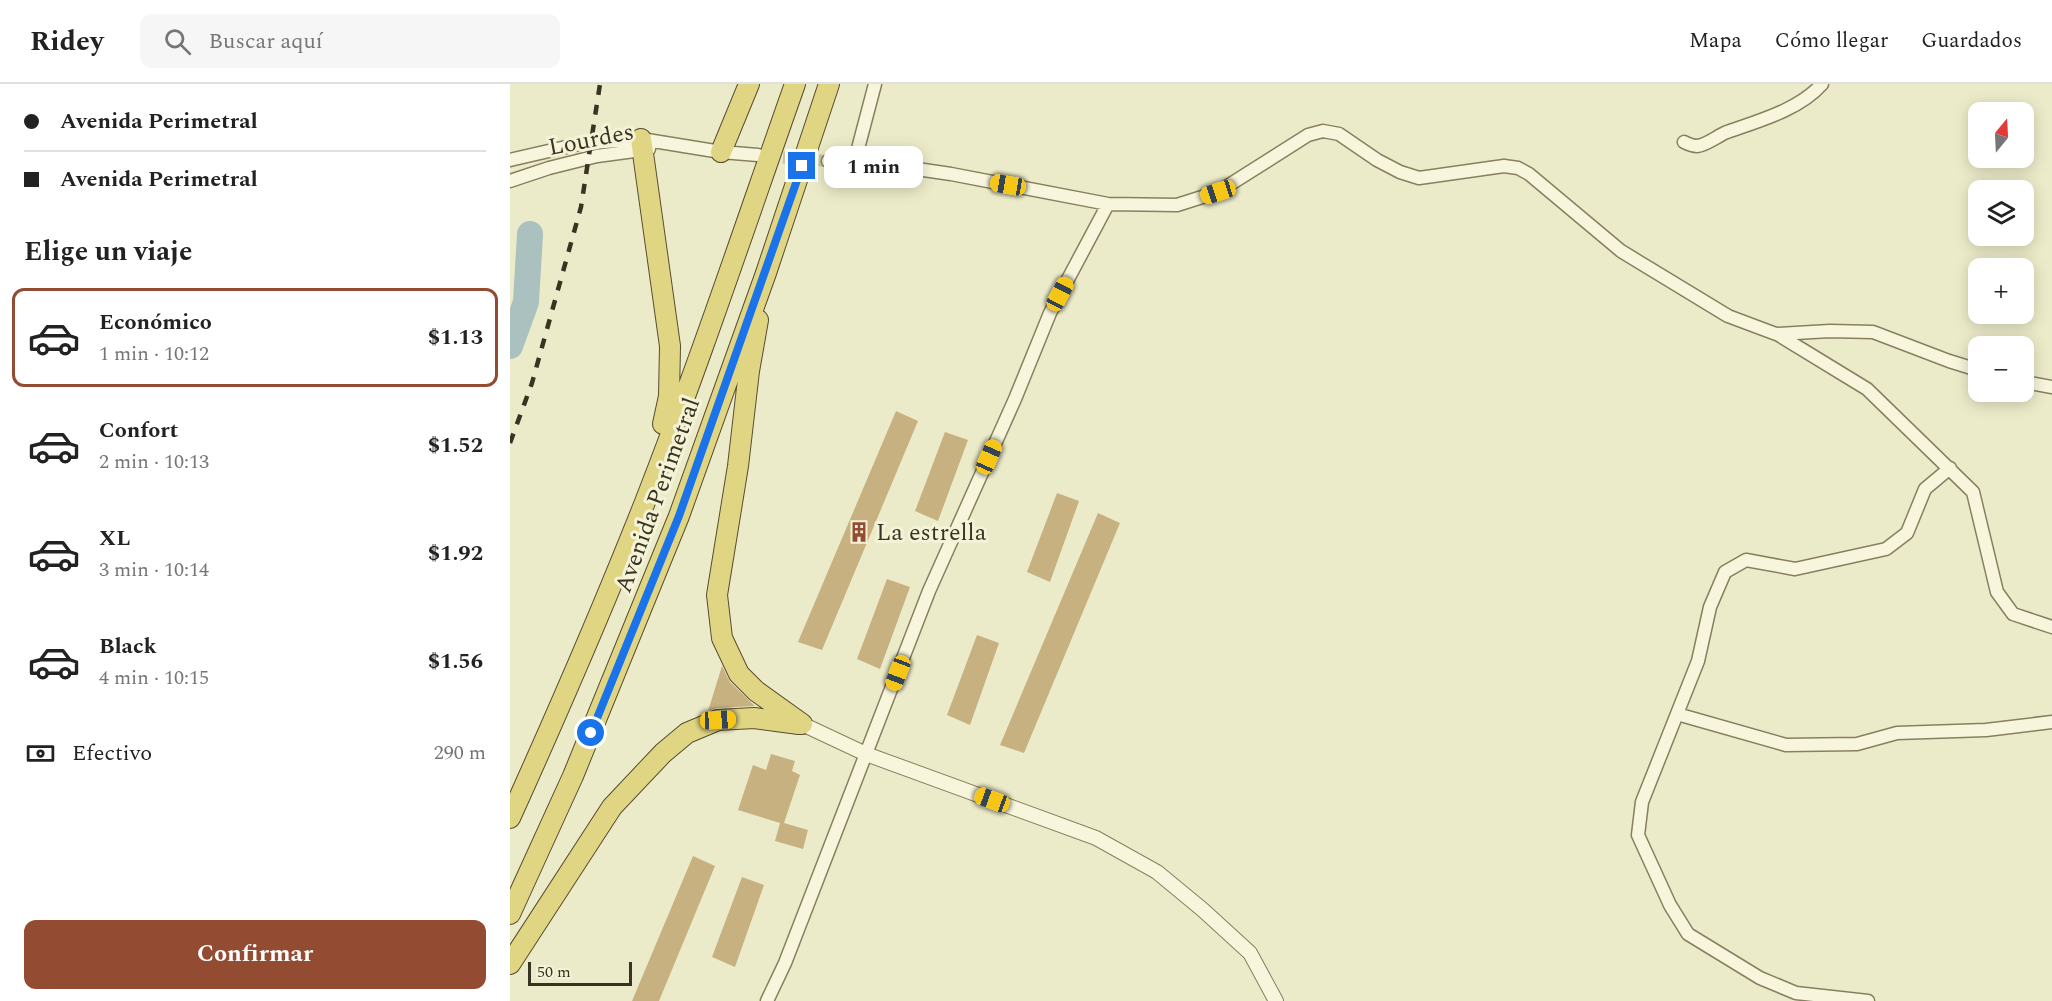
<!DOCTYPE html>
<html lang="es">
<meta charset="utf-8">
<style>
:root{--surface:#fff;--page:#f6f6f6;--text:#222;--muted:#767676;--line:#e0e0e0;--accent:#934b32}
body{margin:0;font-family:Spectral,serif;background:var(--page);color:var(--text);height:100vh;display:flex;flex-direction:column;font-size:22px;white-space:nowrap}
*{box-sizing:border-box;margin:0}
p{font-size:20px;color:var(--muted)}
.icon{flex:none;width:33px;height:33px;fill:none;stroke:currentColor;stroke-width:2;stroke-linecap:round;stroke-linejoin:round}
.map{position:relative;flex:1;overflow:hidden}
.drawer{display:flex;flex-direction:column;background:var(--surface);width:510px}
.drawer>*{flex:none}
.guide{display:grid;align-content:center;height:132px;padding:0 24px;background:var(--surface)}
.needle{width:39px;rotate:18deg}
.controls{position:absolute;left:1458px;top:18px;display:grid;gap:12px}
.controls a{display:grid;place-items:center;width:66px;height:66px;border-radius:12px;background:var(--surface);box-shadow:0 3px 15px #0003;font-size:30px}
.scale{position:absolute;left:18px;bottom:15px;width:104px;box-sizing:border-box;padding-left:6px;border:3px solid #393321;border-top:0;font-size:16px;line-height:21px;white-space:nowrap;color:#393321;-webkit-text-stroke:4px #f4f3d8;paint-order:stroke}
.end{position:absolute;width:27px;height:27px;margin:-14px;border:8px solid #1a73e8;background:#fff;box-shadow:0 0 0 3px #fff}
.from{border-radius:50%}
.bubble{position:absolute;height:42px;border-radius:12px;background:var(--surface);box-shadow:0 3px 15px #0003;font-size:20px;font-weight:700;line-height:42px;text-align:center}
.car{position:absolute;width:18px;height:36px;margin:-18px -9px;border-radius:8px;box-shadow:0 0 4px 2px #0007;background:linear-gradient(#f5c518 24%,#345 0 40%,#f5c518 0 76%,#345 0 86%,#f5c518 0)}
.guide b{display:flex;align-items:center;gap:21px;height:57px;font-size:22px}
.guide b+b{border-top:2px solid var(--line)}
.guide i{width:15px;height:15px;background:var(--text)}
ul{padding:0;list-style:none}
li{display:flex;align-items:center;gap:18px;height:99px;margin:0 12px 9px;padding:0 12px;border:3px solid transparent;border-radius:12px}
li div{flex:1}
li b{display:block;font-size:22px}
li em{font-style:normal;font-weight:700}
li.on{border-color:var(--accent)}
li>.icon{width:54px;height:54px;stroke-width:1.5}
h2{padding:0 24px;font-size:27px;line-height:72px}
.pay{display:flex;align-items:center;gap:15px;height:66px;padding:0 24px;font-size:22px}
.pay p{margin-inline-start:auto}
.primary-button{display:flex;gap:12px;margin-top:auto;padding:12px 24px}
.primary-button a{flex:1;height:69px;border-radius:12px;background:var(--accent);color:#fff;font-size:24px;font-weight:700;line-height:69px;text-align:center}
header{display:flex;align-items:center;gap:36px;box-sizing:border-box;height:84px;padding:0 30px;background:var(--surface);border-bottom:2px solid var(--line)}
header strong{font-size:28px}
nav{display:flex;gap:33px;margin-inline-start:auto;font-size:21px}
.search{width:420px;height:54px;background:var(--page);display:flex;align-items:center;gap:15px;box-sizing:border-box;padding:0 21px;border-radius:12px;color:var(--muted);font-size:22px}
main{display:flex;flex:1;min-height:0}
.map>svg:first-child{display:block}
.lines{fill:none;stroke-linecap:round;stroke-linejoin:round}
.river{stroke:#aac1c0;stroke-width:26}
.building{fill:#c8b181}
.minor-tunnel{stroke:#c8c6a7;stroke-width:12;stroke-dasharray:12 6;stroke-linecap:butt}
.minor-casing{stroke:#887f5f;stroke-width:15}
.tertiary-casing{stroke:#887f5f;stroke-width:16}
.trunk-casing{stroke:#564c32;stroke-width:22}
.minor{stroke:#f7f6dc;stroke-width:12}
.tertiary{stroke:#f7f6dc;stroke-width:14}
.trunk{stroke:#e0d582;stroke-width:20}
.rail{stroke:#393321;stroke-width:4.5;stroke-dasharray:10 10;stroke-linecap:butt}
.route{stroke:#1a73e8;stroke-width:8}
.labels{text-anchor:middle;stroke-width:6;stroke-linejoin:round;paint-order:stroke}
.street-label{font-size:24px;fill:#393321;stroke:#f4f3d8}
.poi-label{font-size:24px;fill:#393321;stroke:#f4f3d8;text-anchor:start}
</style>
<header>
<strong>Ridey</strong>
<div class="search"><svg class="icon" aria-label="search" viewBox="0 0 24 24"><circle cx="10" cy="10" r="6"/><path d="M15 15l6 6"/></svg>Buscar aquí</div>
<nav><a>Mapa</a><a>Cómo llegar</a><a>Guardados</a></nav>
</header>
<main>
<section class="drawer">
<div class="guide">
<b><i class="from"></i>Avenida Perimetral</b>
<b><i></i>Avenida Perimetral</b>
</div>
<h2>Elige un viaje</h2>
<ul>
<li class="on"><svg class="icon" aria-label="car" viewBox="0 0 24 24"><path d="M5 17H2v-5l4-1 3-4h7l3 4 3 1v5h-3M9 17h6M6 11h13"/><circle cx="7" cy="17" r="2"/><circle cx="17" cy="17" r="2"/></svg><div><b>Económico</b><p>1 min · 10:12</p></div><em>$1.13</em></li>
<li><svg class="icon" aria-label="car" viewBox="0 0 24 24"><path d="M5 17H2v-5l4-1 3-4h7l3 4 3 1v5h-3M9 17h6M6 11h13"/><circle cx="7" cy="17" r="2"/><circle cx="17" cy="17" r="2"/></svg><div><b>Confort</b><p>2 min · 10:13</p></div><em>$1.52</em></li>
<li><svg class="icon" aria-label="car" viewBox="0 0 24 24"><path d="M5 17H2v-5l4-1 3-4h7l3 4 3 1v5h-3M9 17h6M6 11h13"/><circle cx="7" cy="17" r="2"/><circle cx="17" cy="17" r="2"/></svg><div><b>XL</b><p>3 min · 10:14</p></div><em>$1.92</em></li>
<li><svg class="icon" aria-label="car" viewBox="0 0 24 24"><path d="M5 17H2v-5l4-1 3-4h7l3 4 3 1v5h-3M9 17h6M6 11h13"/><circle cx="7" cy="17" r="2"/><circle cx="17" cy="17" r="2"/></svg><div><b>Black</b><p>4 min · 10:15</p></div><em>$1.56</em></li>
</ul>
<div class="pay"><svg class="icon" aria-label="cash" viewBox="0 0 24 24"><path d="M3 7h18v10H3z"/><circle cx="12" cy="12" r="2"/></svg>Efectivo<p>290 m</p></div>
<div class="primary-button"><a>Confirmar</a></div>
</section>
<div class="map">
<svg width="1542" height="917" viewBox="0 0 1542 917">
<rect width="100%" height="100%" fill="#ecebc9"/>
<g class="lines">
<path class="river" d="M0,262L16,218L20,150"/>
</g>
<path class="building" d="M386,327L408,337L312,566L288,558Z
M435,348L458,356L428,437L405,427Z
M547,409L569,417L540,498L517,488Z
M588,429L610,439L514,669L490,661Z
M377,495L400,503L370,585L347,575Z
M467,551L489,559L460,641L437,631Z
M212,582L220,598L245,622L207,624L198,627Z
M261,670L285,677L282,687L290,691L274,739L298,746L293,765L265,757L270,739L228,726L243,681L256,686Z
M183,772L205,782L149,917H122Z
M232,793L254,801L225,883L202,873Z"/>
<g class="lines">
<path class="minor-tunnel" d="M255,72L318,77"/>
<g class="minor-casing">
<path id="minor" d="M1174,58C1178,60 1182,62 1187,62C1197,61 1207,52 1217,48C1248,37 1289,26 1312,0
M0,76L69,60L131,55L211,68L248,71
M345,76L365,0
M318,77L345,76L441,90L598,120L667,121L708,108L798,51L813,47L829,50L867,76L890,88L909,94L994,82L1008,84L1019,90L1111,167L1218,232L1266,250L1320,247L1363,248L1439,277L1468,286
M0,97L39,84L87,72L139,65
M1267,250L1357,305L1463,408L1487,508L1503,530L1542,543
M1514,298L1542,303
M1167,630L1276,661L1347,660L1387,649L1476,646L1542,638
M257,917L275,879L419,507L505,315L540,229L598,120
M1358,917L1286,909L1250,894L1178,850L1160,821L1128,751L1132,718L1188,577L1200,523L1215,488L1236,476L1285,485L1376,465L1397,449L1415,405L1440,384"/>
</g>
<g class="tertiary-casing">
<path id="tertiary" d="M292,640L356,670L586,754L647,788L693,826L740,869L766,917"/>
</g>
<g class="trunk-casing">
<path id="trunk" d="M131,55L160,262L159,312L153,340
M211,68L239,0
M248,236L239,287L228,382L207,511L212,554L229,590L246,607L292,640
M0,734C47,630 93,524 135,418C189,280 236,139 285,0
M0,830L63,692L169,432L256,189L319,0
M0,880L102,723L153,669L177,649L208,636L244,634L289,640"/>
</g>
<use href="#minor" class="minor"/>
<use href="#tertiary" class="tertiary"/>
<use href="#trunk" class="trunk"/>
<path class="rail" d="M0,359L22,299L71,123L90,0"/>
</g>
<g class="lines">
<path class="route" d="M81,649L169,432L292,82"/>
</g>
<defs>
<g id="building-bare" transform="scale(1.62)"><path d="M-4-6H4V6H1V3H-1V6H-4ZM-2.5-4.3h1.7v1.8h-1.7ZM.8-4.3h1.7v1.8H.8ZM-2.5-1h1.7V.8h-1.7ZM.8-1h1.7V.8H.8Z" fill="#934b32" stroke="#f4f3d8" stroke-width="2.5" paint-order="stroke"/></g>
</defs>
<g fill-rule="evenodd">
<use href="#building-bare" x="349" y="448"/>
</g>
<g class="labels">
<g class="street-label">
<text transform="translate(81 55) rotate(-11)" y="8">Lourdes</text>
<text transform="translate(147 411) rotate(-70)" y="8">Avenida Perimetral</text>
</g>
<g class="poi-label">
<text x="366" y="456">La estrella</text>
</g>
</g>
</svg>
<div class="controls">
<a><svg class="needle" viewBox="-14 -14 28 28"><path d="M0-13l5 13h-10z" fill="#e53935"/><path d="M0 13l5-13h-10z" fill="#767676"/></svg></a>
<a><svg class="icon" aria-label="layers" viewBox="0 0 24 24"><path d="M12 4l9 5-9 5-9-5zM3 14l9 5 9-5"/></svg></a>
<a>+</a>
<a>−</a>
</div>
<div class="scale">50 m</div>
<i class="end from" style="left:81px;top:649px"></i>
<i class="end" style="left:292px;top:82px"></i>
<div class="bubble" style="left:314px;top:62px;width:99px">1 min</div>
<i class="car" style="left:498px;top:101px;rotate:280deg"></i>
<i class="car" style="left:708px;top:108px;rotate:252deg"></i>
<i class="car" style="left:550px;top:210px;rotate:28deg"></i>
<i class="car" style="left:479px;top:373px;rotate:24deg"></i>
<i class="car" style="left:388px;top:589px;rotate:201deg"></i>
<i class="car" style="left:208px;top:636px;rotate:87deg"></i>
<i class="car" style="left:482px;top:716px;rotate:290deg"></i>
</div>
</main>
